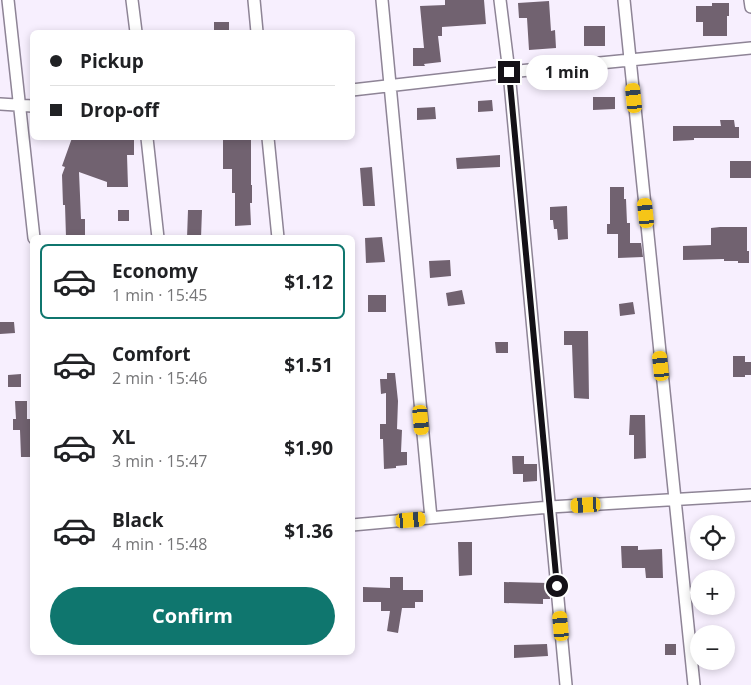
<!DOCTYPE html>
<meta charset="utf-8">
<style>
:root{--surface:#fff;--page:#f2f2f2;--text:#202124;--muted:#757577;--line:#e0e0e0;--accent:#0f766e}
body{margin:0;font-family:"Open Sans",sans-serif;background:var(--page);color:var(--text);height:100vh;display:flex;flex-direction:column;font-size:19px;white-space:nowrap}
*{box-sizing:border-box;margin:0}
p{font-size:16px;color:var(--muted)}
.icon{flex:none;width:28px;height:28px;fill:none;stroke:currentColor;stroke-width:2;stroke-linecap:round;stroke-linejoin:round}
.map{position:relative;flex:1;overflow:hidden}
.sheet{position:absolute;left:30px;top:235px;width:325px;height:420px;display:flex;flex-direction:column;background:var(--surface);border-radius:8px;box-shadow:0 2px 8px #0003}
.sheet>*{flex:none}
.top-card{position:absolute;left:30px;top:30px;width:325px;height:110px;border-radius:8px;box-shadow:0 2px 8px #0003;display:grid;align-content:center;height:110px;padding:0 20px;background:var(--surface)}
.tools{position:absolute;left:690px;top:515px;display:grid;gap:10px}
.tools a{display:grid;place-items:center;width:45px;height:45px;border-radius:50%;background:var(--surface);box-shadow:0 2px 8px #0003;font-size:25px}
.end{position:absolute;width:22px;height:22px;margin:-11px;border:6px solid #141117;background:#fff;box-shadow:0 0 0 2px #fff}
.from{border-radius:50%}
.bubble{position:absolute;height:35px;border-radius:18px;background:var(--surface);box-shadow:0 2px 8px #0003;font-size:16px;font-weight:700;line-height:35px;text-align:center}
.car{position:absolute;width:15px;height:30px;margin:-15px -8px;border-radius:6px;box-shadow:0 0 4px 1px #0007;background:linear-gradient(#f5c518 24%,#345 0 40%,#f5c518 0 76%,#345 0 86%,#f5c518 0)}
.top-card b{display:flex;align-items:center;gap:18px;height:48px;font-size:19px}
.top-card b+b{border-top:1px solid var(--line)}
.top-card i{width:12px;height:12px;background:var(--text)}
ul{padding:9px 0 0;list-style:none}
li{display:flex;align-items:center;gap:15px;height:75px;margin:0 10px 8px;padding:0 10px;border:2px solid transparent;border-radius:8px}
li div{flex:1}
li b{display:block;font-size:19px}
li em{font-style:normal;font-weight:700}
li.current{border-color:var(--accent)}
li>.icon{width:45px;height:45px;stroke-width:1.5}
.button{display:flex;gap:10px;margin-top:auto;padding:10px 20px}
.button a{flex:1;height:58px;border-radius:30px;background:var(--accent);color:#fff;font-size:20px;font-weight:700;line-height:58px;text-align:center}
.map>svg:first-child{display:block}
.building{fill:#716270}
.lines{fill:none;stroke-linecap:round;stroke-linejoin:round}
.street-casing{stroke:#8e8496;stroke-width:14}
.street{stroke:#fff;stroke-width:11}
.route{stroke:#141117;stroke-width:6}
</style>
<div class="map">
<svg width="751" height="685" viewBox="0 0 751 685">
<rect width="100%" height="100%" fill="#f7effe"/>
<path class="building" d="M445,0H484L486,24L442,27V36H438L441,62L424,64L425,66H413V48H424L420,6L445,5Z
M549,1L551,31L555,30L556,48L529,50L527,18H519L518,3Z
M712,3H729V16H727V36H703V22H696V6H712Z
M214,22H229V32H214Z
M584,26H605V46H584Z
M593,97H615V109L593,110Z
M492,100L493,111L478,112V101Z
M435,107L436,119L417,120V108Z
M720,120H734L735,127H739V138H694V140L673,141V126H721Z
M72,138H134V155H127L128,187H107V182L79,172L81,219H85V237H66L65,205H63L62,175L65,167L62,166Z
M223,138H251V185H252V203H250L251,225L235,226V193H232V169H223Z
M500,155V167L457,169L456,158Z
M730,161H751V178H730Z
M372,167L375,206H363L360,168Z
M610,187H624V199H626L627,223H630V243H641L643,257L618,258V234H607V224H610Z
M567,206L568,239L558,240L557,229H554L553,220H550V207Z
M118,210H129V221H118Z
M188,210H202L201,238H187Z
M720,227H747V251H749V263H738V261H724V259L683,260V246L711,245V228Z
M382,237L385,262L366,263L365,238Z
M450,260L451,276L430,278L429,261Z
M462,290L465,304L448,306L446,293Z
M368,295H386V312H368Z
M633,302L635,314L620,316L619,304Z
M0,322H14L15,333L0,334Z
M564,331H588L589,399L574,398L572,345H564Z
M495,342H508V353H496Z
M733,356H745V362H751V375H745V377H733Z
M387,373H395L398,401L397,429L402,430L401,452H407V465L396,466V468L384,469L383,439H380V424H386V393L381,394L380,379H387Z
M21,374V387H8V375Z
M15,401H27V419H31L32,457H21L20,430H13V419H16Z
M630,415H645L646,458L634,459V435H629Z
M512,456H524V464H537V481L523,482V474H513Z
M458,542H472V575L459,576Z
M621,546H638V550L662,549L663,578H646L645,568H622Z
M390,577H403V590H423V602H415V608H402L398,633L387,631L390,611H381V602H363V587L390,588Z
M504,582L549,583L550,599H543V604L504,603Z
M547,644L548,656L514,658V645Z
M665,644H676V655H665Z"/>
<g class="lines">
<g class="street-casing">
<path id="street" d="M8,0L34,238
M132,0L136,32
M254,0L257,32
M382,0L431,518
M500,0L509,72L566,685
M624,0L694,685
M750,0L751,7
M352,90L509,72L751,48
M0,104L32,106
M147,138L158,238
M268,138L278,238
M352,525L550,507L751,495"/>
</g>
<use href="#street" class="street"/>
</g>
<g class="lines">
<path class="route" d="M509,72L557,586"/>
</g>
</svg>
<div class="tools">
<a><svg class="icon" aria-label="locate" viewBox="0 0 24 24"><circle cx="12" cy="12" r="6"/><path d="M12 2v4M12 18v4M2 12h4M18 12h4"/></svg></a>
<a>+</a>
<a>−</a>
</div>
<i class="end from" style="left:557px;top:586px"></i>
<i class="end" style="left:509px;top:72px"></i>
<div class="bubble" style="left:526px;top:55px;width:82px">1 min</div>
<i class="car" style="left:634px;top:98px;rotate:354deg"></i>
<i class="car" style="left:646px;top:213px;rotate:354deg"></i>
<i class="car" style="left:661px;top:366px;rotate:354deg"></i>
<i class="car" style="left:421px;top:420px;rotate:175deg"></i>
<i class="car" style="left:586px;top:505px;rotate:267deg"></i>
<i class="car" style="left:411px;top:520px;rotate:85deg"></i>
<i class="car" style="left:561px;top:626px;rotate:355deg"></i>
<div class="top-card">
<b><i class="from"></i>Pickup</b>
<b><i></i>Drop-off</b>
</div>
<section class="sheet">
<ul>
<li class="current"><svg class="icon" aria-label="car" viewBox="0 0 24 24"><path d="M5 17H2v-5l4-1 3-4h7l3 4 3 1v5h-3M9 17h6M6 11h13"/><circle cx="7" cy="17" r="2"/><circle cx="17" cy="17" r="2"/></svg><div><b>Economy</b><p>1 min · 15:45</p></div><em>$1.12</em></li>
<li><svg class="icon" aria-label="car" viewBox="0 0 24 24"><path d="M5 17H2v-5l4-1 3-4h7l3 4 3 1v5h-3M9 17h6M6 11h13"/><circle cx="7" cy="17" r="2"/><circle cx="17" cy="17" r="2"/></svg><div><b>Comfort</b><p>2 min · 15:46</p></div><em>$1.51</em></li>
<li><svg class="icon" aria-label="car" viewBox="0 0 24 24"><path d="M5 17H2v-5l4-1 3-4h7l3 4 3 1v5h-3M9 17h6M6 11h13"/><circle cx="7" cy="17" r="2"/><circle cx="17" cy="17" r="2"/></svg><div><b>XL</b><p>3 min · 15:47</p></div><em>$1.90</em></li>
<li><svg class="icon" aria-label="car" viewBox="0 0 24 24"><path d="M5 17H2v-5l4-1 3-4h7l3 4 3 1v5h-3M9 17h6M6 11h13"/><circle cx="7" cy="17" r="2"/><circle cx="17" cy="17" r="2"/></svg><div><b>Black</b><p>4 min · 15:48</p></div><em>$1.36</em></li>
</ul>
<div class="button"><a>Confirm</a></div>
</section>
</div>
